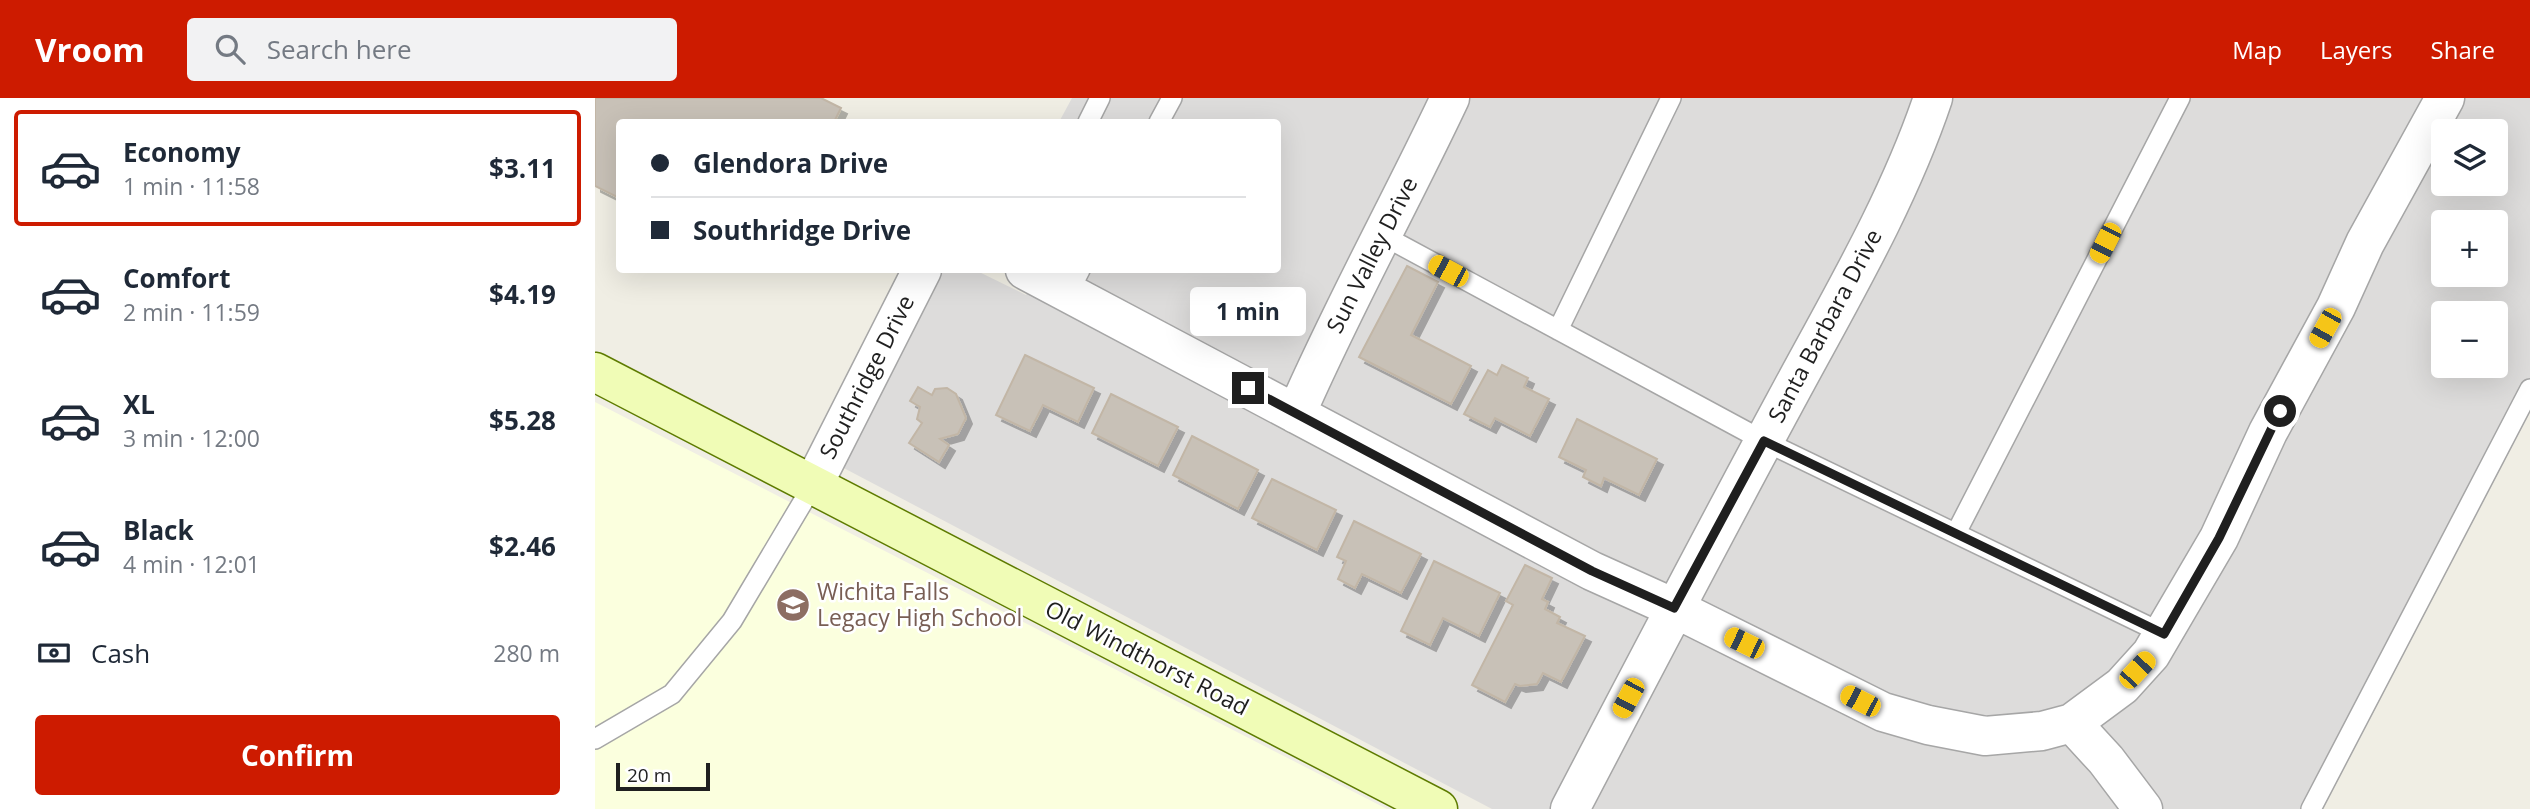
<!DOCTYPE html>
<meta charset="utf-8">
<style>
:root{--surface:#fff;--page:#f2f2f3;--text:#1f2937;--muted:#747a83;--line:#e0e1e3;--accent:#cd1b00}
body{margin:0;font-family:"Open Sans",sans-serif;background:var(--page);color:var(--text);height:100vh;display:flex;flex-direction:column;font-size:26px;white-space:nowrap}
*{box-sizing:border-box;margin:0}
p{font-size:23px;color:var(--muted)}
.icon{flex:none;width:38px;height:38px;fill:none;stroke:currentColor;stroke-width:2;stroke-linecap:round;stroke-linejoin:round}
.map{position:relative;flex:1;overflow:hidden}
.details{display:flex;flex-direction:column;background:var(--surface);width:595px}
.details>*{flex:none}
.guide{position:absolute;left:21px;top:21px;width:665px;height:154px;border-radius:7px;box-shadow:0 7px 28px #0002;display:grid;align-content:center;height:154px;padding:0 35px;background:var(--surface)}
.buttons{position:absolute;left:1836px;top:21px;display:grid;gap:14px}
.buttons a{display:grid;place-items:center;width:77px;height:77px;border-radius:7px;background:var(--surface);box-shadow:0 7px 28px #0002;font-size:35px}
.scale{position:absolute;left:21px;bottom:18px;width:94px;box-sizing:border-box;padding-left:7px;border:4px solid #1f1f1f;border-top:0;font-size:19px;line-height:24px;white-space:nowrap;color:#1f1f1f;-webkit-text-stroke:5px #fff;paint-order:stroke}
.end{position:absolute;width:32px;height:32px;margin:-16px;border:9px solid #1f1f1f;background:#fff;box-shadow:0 0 0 4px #fff}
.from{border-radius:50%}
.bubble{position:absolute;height:49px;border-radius:7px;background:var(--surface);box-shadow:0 7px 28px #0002;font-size:23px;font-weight:700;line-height:49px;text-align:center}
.car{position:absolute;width:21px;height:42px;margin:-21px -10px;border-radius:9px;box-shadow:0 0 5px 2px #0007;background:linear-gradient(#f5c518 24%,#345 0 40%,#f5c518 0 76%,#345 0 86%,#f5c518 0)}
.guide b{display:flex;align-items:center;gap:24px;height:66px;font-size:26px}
.guide b+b{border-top:2px solid var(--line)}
.guide i{width:18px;height:18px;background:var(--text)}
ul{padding:12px 0 0;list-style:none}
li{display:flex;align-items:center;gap:21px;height:116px;margin:0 14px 10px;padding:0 21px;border:4px solid transparent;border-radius:7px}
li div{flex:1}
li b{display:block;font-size:26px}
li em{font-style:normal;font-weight:700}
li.selected{border-color:var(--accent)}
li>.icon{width:63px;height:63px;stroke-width:1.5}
.pay{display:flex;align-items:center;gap:18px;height:77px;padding:0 35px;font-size:26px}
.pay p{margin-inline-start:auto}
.action{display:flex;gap:14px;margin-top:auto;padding:14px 35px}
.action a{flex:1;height:80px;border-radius:7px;background:var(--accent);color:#fff;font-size:28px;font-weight:700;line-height:80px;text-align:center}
header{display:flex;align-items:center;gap:42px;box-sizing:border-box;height:98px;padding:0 35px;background:var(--accent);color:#fff}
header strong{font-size:33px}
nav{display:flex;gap:38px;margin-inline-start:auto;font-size:24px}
.search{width:490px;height:63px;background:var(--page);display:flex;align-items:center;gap:18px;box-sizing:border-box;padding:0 24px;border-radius:7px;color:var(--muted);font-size:26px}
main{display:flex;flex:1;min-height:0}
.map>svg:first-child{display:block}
.residential{fill:#dddcdb;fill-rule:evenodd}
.education{fill:#fbffde}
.building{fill:#c8c1b7;stroke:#c2b6a6;stroke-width:2;filter:url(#shadow)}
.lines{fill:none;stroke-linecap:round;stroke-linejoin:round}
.lane-casing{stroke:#a6a6a6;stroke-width:22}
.street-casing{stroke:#a6a6a6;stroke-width:41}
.secondary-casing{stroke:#5e7b00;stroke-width:41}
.lane{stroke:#fff;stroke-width:19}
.street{stroke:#fff;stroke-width:38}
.secondary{stroke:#f0fcb6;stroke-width:38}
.route{stroke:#1f1f1f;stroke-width:9}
.labels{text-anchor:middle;stroke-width:5;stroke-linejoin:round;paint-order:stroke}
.street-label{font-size:23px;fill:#1f1f1f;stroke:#fff}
.education-label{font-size:23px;fill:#785e54;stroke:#fff;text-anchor:start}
</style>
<header>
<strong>Vroom</strong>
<div class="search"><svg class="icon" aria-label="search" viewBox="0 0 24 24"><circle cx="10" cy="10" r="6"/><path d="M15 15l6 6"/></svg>Search here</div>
<nav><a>Map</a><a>Layers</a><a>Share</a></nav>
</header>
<main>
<section class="details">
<ul>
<li class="selected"><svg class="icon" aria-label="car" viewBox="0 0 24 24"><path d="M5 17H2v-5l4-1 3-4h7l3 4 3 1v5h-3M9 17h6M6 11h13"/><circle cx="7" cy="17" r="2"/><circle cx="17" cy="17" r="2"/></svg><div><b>Economy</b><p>1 min · 11:58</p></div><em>$3.11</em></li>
<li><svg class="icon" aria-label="car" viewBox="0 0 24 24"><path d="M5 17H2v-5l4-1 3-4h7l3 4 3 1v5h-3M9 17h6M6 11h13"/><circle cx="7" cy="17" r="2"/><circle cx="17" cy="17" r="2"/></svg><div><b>Comfort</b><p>2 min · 11:59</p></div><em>$4.19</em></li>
<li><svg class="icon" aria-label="car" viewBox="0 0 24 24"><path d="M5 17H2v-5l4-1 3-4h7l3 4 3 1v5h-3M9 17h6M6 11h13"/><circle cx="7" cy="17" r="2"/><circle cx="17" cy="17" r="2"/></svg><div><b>XL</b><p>3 min · 12:00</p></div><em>$5.28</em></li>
<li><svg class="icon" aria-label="car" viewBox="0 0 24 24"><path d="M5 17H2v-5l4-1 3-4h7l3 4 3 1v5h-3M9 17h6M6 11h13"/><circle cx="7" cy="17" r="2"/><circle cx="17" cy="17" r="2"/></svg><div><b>Black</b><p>4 min · 12:01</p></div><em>$2.46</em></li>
</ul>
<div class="pay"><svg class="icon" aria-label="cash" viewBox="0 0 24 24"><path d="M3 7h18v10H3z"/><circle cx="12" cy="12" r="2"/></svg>Cash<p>280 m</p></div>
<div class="action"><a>Confirm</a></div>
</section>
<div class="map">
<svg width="1935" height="711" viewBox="0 0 1935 711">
<defs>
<filter id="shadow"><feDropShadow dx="6" dy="6" stdDeviation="0" flood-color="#0004"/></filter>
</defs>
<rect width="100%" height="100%" fill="#f0eee4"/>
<path class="residential" d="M477,0H1935V314L1728,711H897L243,367L343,172H380L431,197L444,172H682V24H464ZM1848,33H1900V86H1848ZM1848,124H1900V177H1848ZM1848,215H1900V268H1848Z"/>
<path class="education" d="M0,304L792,711H0Z"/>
<path class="building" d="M0,0H226L246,10L239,24H24V100L0,88Z
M812,168L843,184L816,237L876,268L856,306L764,259Z
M430,257L499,290L483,324L448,307L435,333L401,317Z
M907,267L933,280L929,289L954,301L935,338L900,320L895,329L869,316L893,272L902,277Z
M323,289L337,297L340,291L352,290L361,296L371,320L363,336L345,341L354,347L344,364L314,345L327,325L322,321L325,309L315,303Z
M516,296L583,329L563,368L497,335Z
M982,321L1062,361L1044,397L1009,380L1006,388L988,379L991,372L964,359Z
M597,338L663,372L643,411L578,377Z
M677,381L741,412L722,452L657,420Z
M759,423L826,456L806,495L767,476L760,490L743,481L751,463L742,459Z
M839,463L905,495L884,538L848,520L835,547L806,533Z
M930,467L957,480L947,501L953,504L950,511L965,519L962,525L990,538L966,584L948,575L942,586L925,588L920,586L910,604L877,587L918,507L911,503Z"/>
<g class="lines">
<g class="lane-casing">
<path id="lane" d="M493,24L505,0
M564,24L577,0
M787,137L1169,343L1569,536
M474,193L485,172
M963,232L1076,0
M1361,435L1585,0
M0,641L77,596L137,523L218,387
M1716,711L1935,291"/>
</g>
<g class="street-casing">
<path id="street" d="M430,172L997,473L1079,510L1288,614L1333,627L1390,638L1447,633L1477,625L1511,662L1548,711
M701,316C748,208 805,106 855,0
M218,387L327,172
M1477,625L1527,588L1556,556L1624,440L1673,334L1741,209L1770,145L1850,0
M975,711C1046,575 1117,439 1190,304C1243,205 1302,107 1338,0"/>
</g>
<g class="secondary-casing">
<path id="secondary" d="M0,274L843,711"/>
</g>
<use href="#lane" class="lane"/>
<use href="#street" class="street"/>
<use href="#secondary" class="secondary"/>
</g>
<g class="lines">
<path class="route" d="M653,290L997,473L1079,510L1169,343L1569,536L1624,440L1685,313"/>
</g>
<defs>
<g id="school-disc" transform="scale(1.75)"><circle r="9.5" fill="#8d6e63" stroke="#fff"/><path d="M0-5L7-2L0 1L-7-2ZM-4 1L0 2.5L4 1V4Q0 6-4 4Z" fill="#fff"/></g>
</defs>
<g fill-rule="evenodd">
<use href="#school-disc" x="198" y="507"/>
</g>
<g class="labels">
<g class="street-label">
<text transform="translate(777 157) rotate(-63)" y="8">Sun Valley Drive</text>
<text transform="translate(1230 228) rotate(-62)" y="8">Santa Barbara Drive</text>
<text transform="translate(272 279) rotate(-63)" y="8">Southridge Drive</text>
<text transform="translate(552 560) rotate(27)" y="8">Old Windthorst Road</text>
</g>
<g class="education-label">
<text x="222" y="502">Wichita Falls<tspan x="222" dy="26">Legacy High School</tspan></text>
</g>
</g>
</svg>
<div class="buttons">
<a><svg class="icon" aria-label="layers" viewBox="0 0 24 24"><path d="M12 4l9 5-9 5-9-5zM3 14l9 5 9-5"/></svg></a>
<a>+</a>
<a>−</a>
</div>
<div class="scale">20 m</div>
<i class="end from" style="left:1685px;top:313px"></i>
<i class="end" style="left:653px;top:290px"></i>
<div class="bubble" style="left:595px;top:189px;width:116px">1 min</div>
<i class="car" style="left:1510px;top:145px;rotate:207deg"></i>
<i class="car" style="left:853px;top:173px;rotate:298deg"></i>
<i class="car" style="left:1730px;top:230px;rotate:209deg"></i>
<i class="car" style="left:1149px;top:545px;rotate:296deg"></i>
<i class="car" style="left:1542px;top:572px;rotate:43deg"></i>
<i class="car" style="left:1033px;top:600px;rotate:208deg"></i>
<i class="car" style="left:1265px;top:603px;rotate:297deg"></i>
<div class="guide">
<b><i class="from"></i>Glendora Drive</b>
<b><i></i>Southridge Drive</b>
</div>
</div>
</main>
